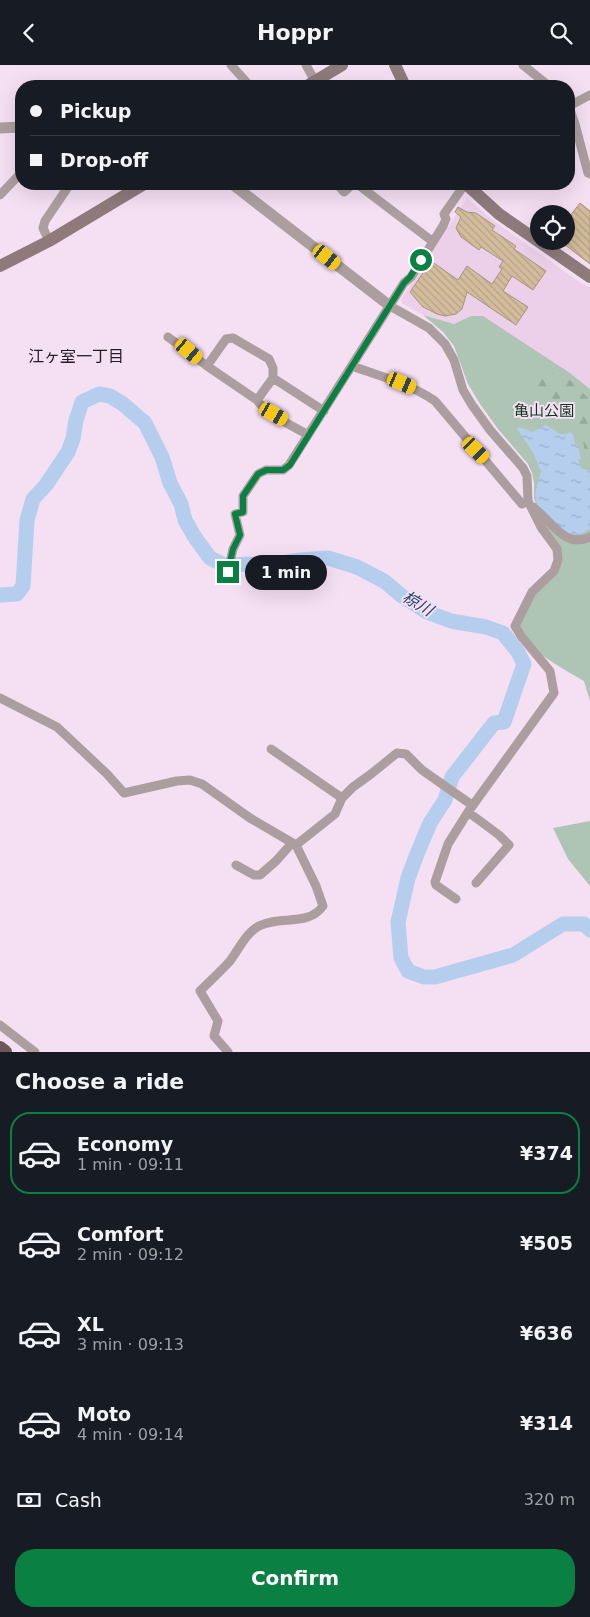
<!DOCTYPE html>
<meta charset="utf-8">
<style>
:root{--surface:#171b24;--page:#242831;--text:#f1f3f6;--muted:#9ea1a6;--line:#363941;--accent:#0b8043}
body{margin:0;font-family:"DejaVu Sans","Noto Sans JP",sans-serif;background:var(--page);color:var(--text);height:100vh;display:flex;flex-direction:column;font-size:19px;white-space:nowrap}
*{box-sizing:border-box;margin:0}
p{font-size:16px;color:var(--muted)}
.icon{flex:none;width:28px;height:28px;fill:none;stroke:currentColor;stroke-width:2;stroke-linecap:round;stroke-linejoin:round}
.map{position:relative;height:987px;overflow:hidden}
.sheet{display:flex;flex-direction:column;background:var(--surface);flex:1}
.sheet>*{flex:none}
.banner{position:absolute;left:15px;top:15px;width:560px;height:110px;border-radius:20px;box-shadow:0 5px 20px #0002;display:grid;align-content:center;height:110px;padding:0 15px;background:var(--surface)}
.controls{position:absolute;left:530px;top:140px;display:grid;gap:10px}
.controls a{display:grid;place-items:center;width:45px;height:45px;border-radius:50%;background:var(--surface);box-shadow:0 5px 20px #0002;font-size:25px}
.end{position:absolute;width:22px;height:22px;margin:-11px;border:6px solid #0b8043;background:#fff;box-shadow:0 0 0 2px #fff}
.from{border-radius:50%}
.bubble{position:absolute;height:35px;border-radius:18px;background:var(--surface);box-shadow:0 5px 20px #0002;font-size:16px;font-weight:600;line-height:35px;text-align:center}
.car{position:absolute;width:15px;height:30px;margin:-15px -8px;border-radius:6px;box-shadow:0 0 4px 1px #0007;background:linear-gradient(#f5c518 24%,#345 0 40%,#f5c518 0 76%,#345 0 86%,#f5c518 0)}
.banner b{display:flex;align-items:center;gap:18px;height:48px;font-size:19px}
.banner b+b{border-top:1px solid var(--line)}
.banner i{width:12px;height:12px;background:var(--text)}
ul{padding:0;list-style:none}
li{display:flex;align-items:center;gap:15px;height:82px;margin:0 10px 8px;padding:0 5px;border:2px solid transparent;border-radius:20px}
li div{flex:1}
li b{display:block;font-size:19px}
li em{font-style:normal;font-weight:600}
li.on{border-color:var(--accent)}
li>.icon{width:45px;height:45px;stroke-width:1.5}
h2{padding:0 15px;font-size:22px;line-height:60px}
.pay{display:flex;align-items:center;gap:12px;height:55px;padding:0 15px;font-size:19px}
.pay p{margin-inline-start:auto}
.primary-button{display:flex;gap:10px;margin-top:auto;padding:10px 15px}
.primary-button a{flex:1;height:58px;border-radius:20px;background:var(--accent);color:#fff;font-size:20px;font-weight:600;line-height:58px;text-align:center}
header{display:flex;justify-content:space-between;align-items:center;height:65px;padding:0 15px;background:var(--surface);font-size:22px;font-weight:600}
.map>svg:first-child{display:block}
.built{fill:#ecd0ea}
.green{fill:#aec4b4}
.forest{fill:url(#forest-firs)}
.water{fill:url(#water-ripples)}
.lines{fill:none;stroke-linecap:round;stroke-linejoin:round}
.river{stroke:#b5ceed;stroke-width:15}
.building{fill:url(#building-back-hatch);stroke:#a59580}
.minor{stroke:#ac9e9e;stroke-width:9}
.tertiary{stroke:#ac9e9e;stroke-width:11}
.secondary{stroke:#8e7a7b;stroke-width:12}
.trunk{stroke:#705658;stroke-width:14}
.route{stroke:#0b8043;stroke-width:6}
.labels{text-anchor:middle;stroke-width:4;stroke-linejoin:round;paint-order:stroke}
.park-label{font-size:15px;fill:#0b351b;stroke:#f5dff3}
.neighbourhood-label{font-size:16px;fill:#231c23;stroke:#f5dff3}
.water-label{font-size:16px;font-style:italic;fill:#21436d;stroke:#f5dff3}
</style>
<header><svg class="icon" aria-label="back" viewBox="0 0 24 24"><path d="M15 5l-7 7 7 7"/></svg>Hoppr<svg class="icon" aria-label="search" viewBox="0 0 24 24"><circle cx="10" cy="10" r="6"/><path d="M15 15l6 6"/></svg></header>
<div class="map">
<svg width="590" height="987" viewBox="0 0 590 987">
<defs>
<pattern id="forest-firs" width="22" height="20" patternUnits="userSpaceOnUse" patternTransform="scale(1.25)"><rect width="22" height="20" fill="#aec4b4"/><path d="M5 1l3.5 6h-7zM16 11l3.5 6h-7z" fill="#95a89a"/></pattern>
<pattern id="water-ripples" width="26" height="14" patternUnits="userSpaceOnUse" patternTransform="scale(1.25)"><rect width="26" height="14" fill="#b5ceed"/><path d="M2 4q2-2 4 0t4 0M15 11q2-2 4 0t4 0" fill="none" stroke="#9bb0cb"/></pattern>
<pattern id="building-back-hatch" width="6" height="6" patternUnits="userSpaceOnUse" patternTransform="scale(1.25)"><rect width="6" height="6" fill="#d3bc9b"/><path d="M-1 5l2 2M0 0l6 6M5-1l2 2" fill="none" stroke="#b5a185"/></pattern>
</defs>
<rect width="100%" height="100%" fill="#f5dff3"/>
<path class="built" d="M467,133L494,156L579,217L590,222V324L570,308L471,251L454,259L423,250L402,238L401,234Z"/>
<path class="green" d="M423,250L454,259L471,251H483L570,308L590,324V636L584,616C559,601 530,588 519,560L527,540L561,496L539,451L534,433V418L532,408L528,399L498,364L480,339L468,319L454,281L443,267Z
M590,756V821L568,794L553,763Z"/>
<path class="forest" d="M536,302L546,303L549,307L557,310L559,309L569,314L590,335V401L587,398C584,382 583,366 573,353C554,327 530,343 536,302Z"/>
<path class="water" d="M545,360C554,363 560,374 570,367L573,370L575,379L578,380L581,394H578L581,403L590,406V464L575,472L565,468L538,444L535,429L541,407L534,389L517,364L518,362L533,367Z"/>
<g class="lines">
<path class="river" d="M0,530L17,529L23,521L27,455L33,434L46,420L68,387L73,374L76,355L82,337L99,329L110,331L123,339L145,358L162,392L170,418L181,439L185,455L194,471L210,493L224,500L282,498L300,495L328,493L357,502L384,516L402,531L427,547L451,556L486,562L503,568L518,587L524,599L504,657L494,658L452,712L445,735L430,758L417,789L408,813L398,857L401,893L408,906L424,912H435L513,890L563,859H584L590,865"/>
</g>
<path class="building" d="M580,138L590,146V199L560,176H566V156Z
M458,142L467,147L476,148L495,161L492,165L516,181L514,184L546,206L533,225L512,211L503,226L528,242L516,260L467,227L462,244L456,249L445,251L437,249L423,242L410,227L431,196L458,215L467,201L492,219L502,204L499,202L503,196L481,182L479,185L461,172L456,163L461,152L455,147Z"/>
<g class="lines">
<path class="minor" d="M231,0L250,21
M306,0L315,16
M523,0L549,21
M569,41L590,30
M569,42L575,59L588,108L590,109
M337,119L344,127L353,119
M357,119L432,176
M0,130L21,108
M49,176L43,163L45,156L70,119
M390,241L429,263L445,279L454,295L463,325L472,340L490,365L523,403L527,411L528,436L541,462L557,484L558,495L554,506L532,527L515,561L521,571L550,606L554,628L468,747L448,779L435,817L436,820L456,834
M168,272L207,301L257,335C266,349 293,361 308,370
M207,301L226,274L233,273L269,294L273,303V313L324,346
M352,301C382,312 408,318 435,336L522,439L528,436
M257,335L273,313
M533,442C552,456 564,484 590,472
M228,507L233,484L240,470L235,449L243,447V431L258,409L266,405H283L289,400L404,218L411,212L443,161L446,154L444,149L465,119
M0,633L57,662L107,709L124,728L177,716L190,715L202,719L250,753L296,780L316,821L323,841C308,862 280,850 259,861C246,868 239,884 230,896C221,906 210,916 200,926L218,956L214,971L228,987
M271,684L342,733
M468,747L499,770L509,780L476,818
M296,780L335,749L342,733L353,722L371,709L397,688L406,689L422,705L472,740
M236,800L254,810H260L276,796L292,778
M0,960L35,987"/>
<path class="tertiary" d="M0,63L21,62
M232,119L390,241"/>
<path class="secondary" d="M395,0L405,21
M307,21L342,0
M466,119L499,149L590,212
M0,201L49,176L144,119"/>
<path class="trunk" d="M0,983L5,987"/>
</g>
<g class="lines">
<path class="route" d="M228,507L233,484L240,470L235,449L243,447V431L258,409L266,405H283L290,400L404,218L410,212L421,195"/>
</g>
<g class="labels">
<g class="park-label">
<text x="544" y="351">亀山公園</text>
</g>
<g class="neighbourhood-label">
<text x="76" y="297">江ヶ室一丁目</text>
</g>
<g class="water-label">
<text transform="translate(418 538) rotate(31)" y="6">椋川</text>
</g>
</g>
</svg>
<div class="controls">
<a><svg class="icon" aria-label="locate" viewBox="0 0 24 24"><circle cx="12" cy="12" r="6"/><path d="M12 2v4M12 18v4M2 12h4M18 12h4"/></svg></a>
</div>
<i class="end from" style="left:421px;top:195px"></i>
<i class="end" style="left:228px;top:507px"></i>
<div class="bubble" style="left:245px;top:490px;width:82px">1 min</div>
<i class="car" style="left:327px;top:192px;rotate:128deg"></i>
<i class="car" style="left:189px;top:286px;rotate:130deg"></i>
<i class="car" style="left:402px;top:318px;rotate:113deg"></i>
<i class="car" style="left:274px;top:349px;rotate:120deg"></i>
<i class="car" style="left:476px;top:385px;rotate:135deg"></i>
<div class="banner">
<b><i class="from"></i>Pickup</b>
<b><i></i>Drop-off</b>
</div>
</div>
<section class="sheet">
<h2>Choose a ride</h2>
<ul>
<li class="on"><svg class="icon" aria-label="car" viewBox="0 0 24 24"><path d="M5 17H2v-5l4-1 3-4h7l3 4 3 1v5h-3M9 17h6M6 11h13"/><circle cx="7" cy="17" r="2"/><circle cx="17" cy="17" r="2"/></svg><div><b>Economy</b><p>1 min · 09:11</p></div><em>¥374</em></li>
<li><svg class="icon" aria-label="car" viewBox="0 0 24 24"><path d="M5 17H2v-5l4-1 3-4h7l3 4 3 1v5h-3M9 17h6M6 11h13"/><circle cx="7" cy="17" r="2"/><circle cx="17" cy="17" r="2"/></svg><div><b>Comfort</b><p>2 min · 09:12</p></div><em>¥505</em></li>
<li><svg class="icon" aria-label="car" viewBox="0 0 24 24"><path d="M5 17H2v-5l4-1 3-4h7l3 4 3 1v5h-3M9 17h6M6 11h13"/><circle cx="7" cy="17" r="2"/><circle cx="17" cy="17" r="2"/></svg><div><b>XL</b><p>3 min · 09:13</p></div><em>¥636</em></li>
<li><svg class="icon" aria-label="car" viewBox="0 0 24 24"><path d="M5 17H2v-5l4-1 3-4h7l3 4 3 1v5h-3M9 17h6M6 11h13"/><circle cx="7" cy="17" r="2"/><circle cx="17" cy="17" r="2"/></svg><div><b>Moto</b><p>4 min · 09:14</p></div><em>¥314</em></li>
</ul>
<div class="pay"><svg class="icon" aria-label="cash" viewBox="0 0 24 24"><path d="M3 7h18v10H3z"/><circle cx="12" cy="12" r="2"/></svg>Cash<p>320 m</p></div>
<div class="primary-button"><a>Confirm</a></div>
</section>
